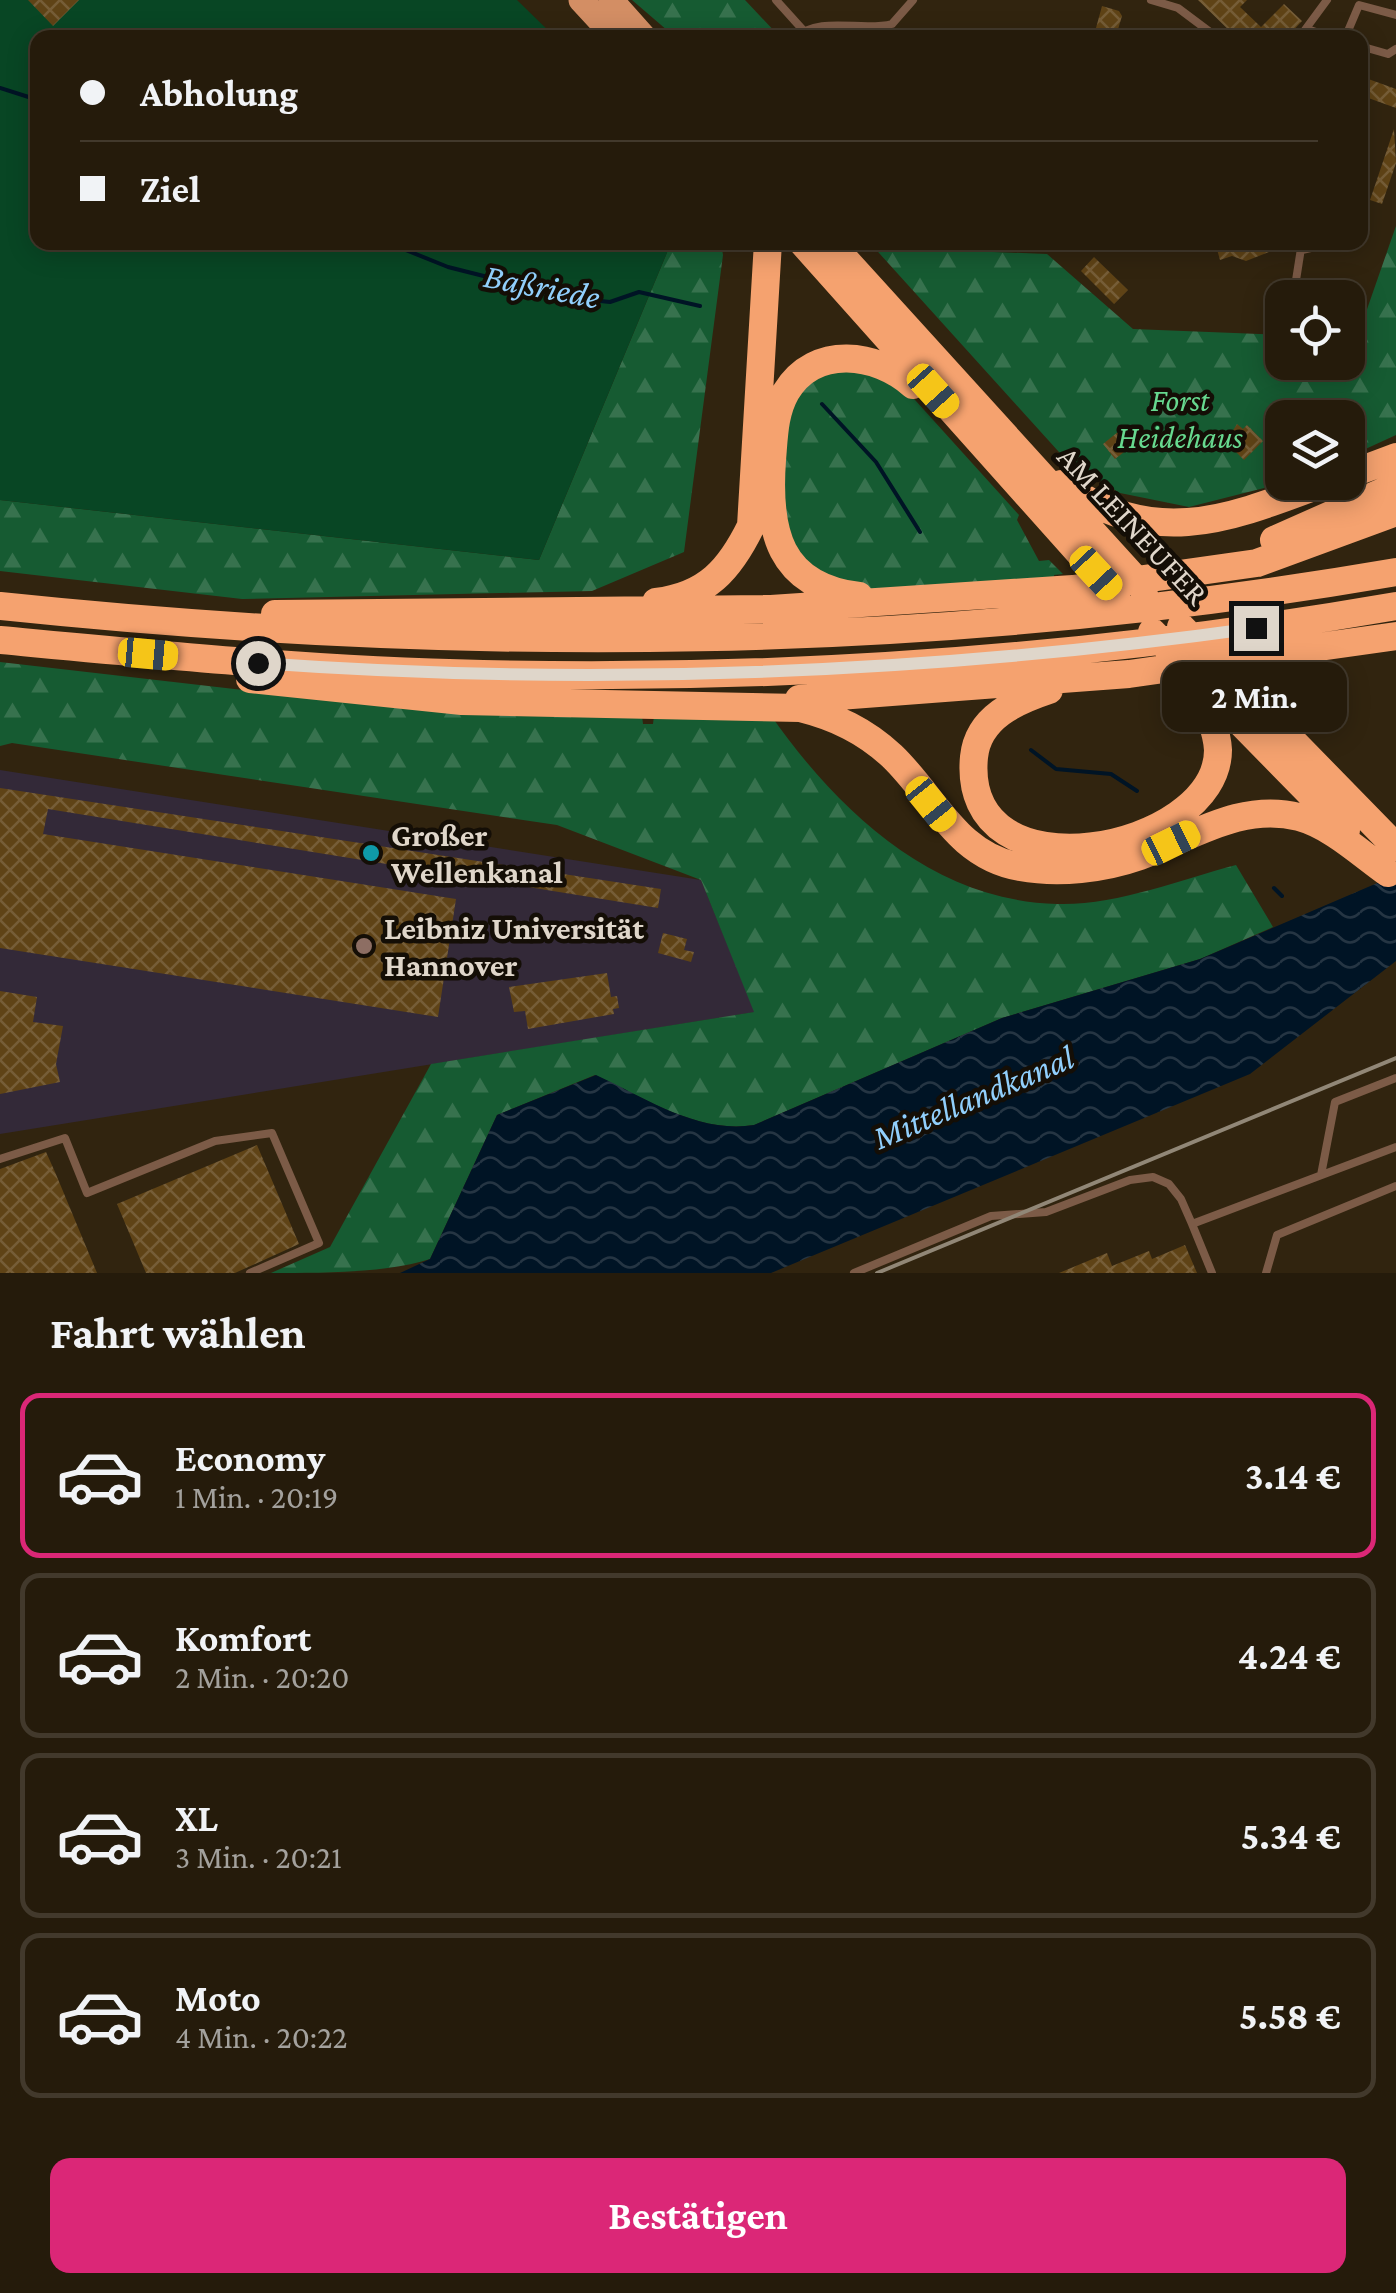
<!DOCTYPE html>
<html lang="de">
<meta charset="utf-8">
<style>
:root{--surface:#251b0b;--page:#2d2414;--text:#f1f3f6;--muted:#a3a19d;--line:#42392c;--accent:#db2777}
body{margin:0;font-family:"Crimson Pro",serif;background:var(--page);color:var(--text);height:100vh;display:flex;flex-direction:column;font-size:38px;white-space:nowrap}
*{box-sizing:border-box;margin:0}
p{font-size:32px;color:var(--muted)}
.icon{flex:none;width:55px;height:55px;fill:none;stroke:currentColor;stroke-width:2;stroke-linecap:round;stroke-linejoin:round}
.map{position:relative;height:1273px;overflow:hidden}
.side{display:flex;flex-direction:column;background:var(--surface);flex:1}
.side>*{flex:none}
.guide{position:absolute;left:30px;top:30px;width:1338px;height:220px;border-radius:20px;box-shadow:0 5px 25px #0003,0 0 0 2px var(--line);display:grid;align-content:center;height:220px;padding:0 50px;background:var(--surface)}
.fabs{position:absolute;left:1265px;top:280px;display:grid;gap:20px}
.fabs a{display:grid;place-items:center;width:100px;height:100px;border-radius:20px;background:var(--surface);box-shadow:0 5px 25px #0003,0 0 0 2px var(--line);font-size:50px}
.end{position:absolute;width:45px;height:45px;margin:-22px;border:12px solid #dfd6ca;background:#111;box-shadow:0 0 0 5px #111}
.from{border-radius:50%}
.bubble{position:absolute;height:70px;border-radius:20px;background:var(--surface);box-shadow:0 5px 25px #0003,0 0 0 2px var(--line);font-size:32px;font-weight:700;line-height:70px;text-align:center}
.car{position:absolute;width:30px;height:60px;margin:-30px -15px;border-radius:12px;box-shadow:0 0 8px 2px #0007;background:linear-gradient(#f5c518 24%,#345 0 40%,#f5c518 0 76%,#345 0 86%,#f5c518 0)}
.guide b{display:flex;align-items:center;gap:35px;height:95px;font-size:38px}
.guide b+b{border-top:2px solid var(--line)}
.guide i{width:25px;height:25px;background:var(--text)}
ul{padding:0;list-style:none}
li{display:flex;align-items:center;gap:30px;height:165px;margin:0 20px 15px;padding:0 30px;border:5px solid var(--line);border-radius:20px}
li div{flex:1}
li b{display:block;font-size:38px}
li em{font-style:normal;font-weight:700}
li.current{border-color:var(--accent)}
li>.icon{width:90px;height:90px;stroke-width:1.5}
h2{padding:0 50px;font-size:45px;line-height:120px}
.button{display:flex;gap:20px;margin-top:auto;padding:20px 50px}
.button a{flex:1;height:115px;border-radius:20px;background:var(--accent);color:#fff;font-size:40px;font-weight:700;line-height:115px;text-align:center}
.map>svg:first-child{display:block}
.education{fill:#332938}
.forest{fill:url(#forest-firs)}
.garden{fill:#084624}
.water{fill:url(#water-waves)}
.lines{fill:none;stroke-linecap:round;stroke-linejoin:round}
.stream{stroke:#001425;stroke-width:4}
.building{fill:url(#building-cross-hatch)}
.lane{stroke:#7c5b47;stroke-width:8}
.primary{stroke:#d38e64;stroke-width:25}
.highway{stroke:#f5a26f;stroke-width:28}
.rail{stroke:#918777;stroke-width:4}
.route{stroke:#dfd6ca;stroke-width:12}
.culture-dot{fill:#0f9aa8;stroke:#140e06;stroke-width:4}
.education-dot{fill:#8d6e63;stroke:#140e06;stroke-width:4}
.labels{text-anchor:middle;stroke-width:9;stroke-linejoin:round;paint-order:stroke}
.park-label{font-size:32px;font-style:italic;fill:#67d98f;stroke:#140e06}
.street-label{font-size:32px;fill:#dfd6ca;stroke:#140e06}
.poi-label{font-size:32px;font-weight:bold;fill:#dfd6ca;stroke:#140e06;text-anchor:start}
.water-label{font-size:35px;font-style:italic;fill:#91cffc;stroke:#140e06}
</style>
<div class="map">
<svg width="1396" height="1273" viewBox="0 0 1396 1273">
<defs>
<pattern id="forest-firs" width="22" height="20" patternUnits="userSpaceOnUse" patternTransform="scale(2.5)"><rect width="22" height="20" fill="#165b32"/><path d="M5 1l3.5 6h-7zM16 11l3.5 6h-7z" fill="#37724e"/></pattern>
<pattern id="water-waves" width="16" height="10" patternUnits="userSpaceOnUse" patternTransform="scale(2.5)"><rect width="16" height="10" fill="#001425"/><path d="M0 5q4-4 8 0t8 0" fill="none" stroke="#253543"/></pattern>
<pattern id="building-cross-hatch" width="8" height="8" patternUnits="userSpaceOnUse" patternTransform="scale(2.5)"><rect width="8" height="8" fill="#5f4316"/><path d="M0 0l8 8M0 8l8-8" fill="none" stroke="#765d37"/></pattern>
</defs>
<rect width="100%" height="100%" fill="#31240f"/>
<path class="education" d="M0,770L701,880L755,1012L0,1134Z"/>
<path class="forest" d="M632,0H745L778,35L675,37Z
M1396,226V435L1348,457V418H1282L1284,483L1189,507L1120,493L1068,462L870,243H934L940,250L1047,254L1133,329L1282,335V362H1348V338H1357Z
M671,243H721L723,255L684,552L592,591L242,599L0,571V500L539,560Z
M862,369L906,390L1019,515L1017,520L1039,561L1049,560L1063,574L1054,575V582L869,594L811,575L779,514L787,412L811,381L828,372Z
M0,662L330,700L642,716L643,724H653L654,716L770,714C836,809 932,901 1057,904C1115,906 1179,880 1236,865L1273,927L1200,959L1002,1018L754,1125C698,1134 645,1098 595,1075L497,1115L430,1259C389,1273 319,1273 271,1273L330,1247L431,1064L754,1012L701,880L557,825L12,743L0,746Z"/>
<path class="garden" d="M0,0H517L555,37L38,38V242L671,243L539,560L0,500Z"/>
<path class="water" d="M1396,875V961L1250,1074L771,1273H400L430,1259L497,1115L596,1075C646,1098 698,1134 754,1125L1002,1018L1200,959Z"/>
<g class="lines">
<path class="stream" d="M0,88L38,100
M386,242L448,267L571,298L610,302L639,292L700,306
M822,404L876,462L920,532
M1031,750L1056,769L1111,774L1137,791
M1274,888L1282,896"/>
</g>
<path class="building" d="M28,0H79L53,26Z
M1198,0H1247L1240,7L1261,27L1284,4L1302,21L1286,38H1237Z
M1102,6L1119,11L1122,16L1116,36L1096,28Z
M1360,76L1396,89V108L1360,95Z
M1394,129L1396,163L1382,204L1370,200Z
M1215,242H1287V245L1246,261L1232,256L1220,260Z
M1094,257L1128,290L1114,304L1081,271Z
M1237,424L1243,429L1247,425L1263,441L1244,460L1226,442Z
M1124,427L1137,442L1115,459L1103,444Z
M0,788L661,889L658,908L48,809L43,834L456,899L438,1017L0,948Z
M663,933L687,939L684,950L694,952L691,962L658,953Z
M607,973L611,997L617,996L619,1008L613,1009L614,1014L528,1029L525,1011L514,1012L509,987Z
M0,991L37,997L33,1022L63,1026L56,1064L60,1082L0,1094Z
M257,1145L299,1244L235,1273H146L117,1204Z
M46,1152L55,1172L97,1273H0V1169Z
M1185,1245L1197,1273H1059L1107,1253L1112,1266L1149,1251L1152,1259Z"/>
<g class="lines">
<path class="lane" d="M776,0L803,30
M1151,0L1178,8L1218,38
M1307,29L1334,38
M795,38C820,15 862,32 892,24L913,0
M1299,38L1327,0
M1345,38L1359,5L1396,15
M1360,46L1388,54L1396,49
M1302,250L1337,242
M1294,293L1302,242
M0,1159L65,1138L87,1193L215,1141L272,1133L319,1243L250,1273
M1321,1175L1335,1102L1396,1078
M854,1273L991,1216L1046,1212L1130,1180L1153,1177L1169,1184L1181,1199L1192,1224
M1212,1273L1192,1224L1396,1147
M1266,1273L1277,1235L1396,1186"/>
<path class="primary" d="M581,0L616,38
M611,0L645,38"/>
<path class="highway" d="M802,242L1116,594
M829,242L1144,589
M1348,475L1396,457
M1061,484C1156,550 1228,519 1327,482
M1274,540L1396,486
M859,596C778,586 767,530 772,460C774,437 774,413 786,392C815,344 877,353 913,385
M656,602C707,596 730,569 751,526L768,242
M0,606C467,655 932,652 1396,572
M275,614L771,609L1073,589L1257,563L1396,512
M1181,627L1396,847
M1152,632L1346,830
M0,640C161,655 322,671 483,674C788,681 1096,658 1396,606
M250,679L462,701L800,708C836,717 865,731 892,756C935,797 956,856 1020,867C1059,874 1103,869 1140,856C1192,837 1241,802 1299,817C1332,826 1361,854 1388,873
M1049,690C1016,701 978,717 974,757C960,903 1218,852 1218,750C1217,730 1207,709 1199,691
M799,699L1129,674L1396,636"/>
<path class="rail" d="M877,1273L1396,1058"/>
</g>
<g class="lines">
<path class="route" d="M258,663C590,687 926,674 1256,628"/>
</g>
<circle class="culture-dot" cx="371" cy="853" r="10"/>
<circle class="education-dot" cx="364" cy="946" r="10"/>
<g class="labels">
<g class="park-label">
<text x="1180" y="411">Forst<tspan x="1180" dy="37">Heidehaus</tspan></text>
</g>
<g class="street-label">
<text transform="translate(1133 525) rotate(47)" y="11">AM LEINEUFER</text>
</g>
<g class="poi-label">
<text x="391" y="846">Großer<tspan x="391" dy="37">Wellenkanal</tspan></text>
<text x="384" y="939">Leibniz Universität<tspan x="384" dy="37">Hannover</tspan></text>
</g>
<g class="water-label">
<text transform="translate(542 286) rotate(11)" y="12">Baßriede</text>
<text transform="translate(973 1097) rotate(-23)" y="12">Mittellandkanal</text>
</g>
</g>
</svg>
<div class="fabs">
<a><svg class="icon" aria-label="locate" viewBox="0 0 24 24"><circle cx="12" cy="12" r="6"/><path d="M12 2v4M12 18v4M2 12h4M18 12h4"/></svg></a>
<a><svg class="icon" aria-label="layers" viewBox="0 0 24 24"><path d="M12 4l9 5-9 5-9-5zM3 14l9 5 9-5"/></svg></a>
</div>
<i class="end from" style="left:258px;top:663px"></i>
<i class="end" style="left:1256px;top:628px"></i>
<div class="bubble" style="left:1162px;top:662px;width:185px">2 Min.</div>
<i class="car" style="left:933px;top:391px;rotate:138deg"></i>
<i class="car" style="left:1096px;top:573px;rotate:137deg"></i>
<i class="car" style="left:148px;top:654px;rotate:95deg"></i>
<i class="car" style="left:931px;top:804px;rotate:141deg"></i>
<i class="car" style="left:1171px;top:843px;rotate:64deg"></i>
<div class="guide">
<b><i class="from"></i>Abholung</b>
<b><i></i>Ziel</b>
</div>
</div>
<section class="side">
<h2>Fahrt wählen</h2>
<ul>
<li class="current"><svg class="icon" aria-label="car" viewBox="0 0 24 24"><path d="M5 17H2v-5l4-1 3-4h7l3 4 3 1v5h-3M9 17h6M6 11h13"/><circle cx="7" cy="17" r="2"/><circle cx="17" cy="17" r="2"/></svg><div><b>Economy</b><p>1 Min. · 20:19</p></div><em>3.14 €</em></li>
<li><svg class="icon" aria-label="car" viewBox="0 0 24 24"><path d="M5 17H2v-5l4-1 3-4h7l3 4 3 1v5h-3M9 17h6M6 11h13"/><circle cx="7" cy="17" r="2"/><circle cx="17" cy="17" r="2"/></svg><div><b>Komfort</b><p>2 Min. · 20:20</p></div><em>4.24 €</em></li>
<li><svg class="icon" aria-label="car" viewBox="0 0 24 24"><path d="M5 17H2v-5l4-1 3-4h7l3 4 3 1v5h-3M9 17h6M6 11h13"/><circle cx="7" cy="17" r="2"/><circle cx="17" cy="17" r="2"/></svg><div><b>XL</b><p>3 Min. · 20:21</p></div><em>5.34 €</em></li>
<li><svg class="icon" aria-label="car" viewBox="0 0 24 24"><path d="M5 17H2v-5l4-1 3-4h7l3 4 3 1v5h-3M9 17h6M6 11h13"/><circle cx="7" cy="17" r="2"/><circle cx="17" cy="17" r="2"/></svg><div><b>Moto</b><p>4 Min. · 20:22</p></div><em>5.58 €</em></li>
</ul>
<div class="button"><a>Bestätigen</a></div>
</section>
